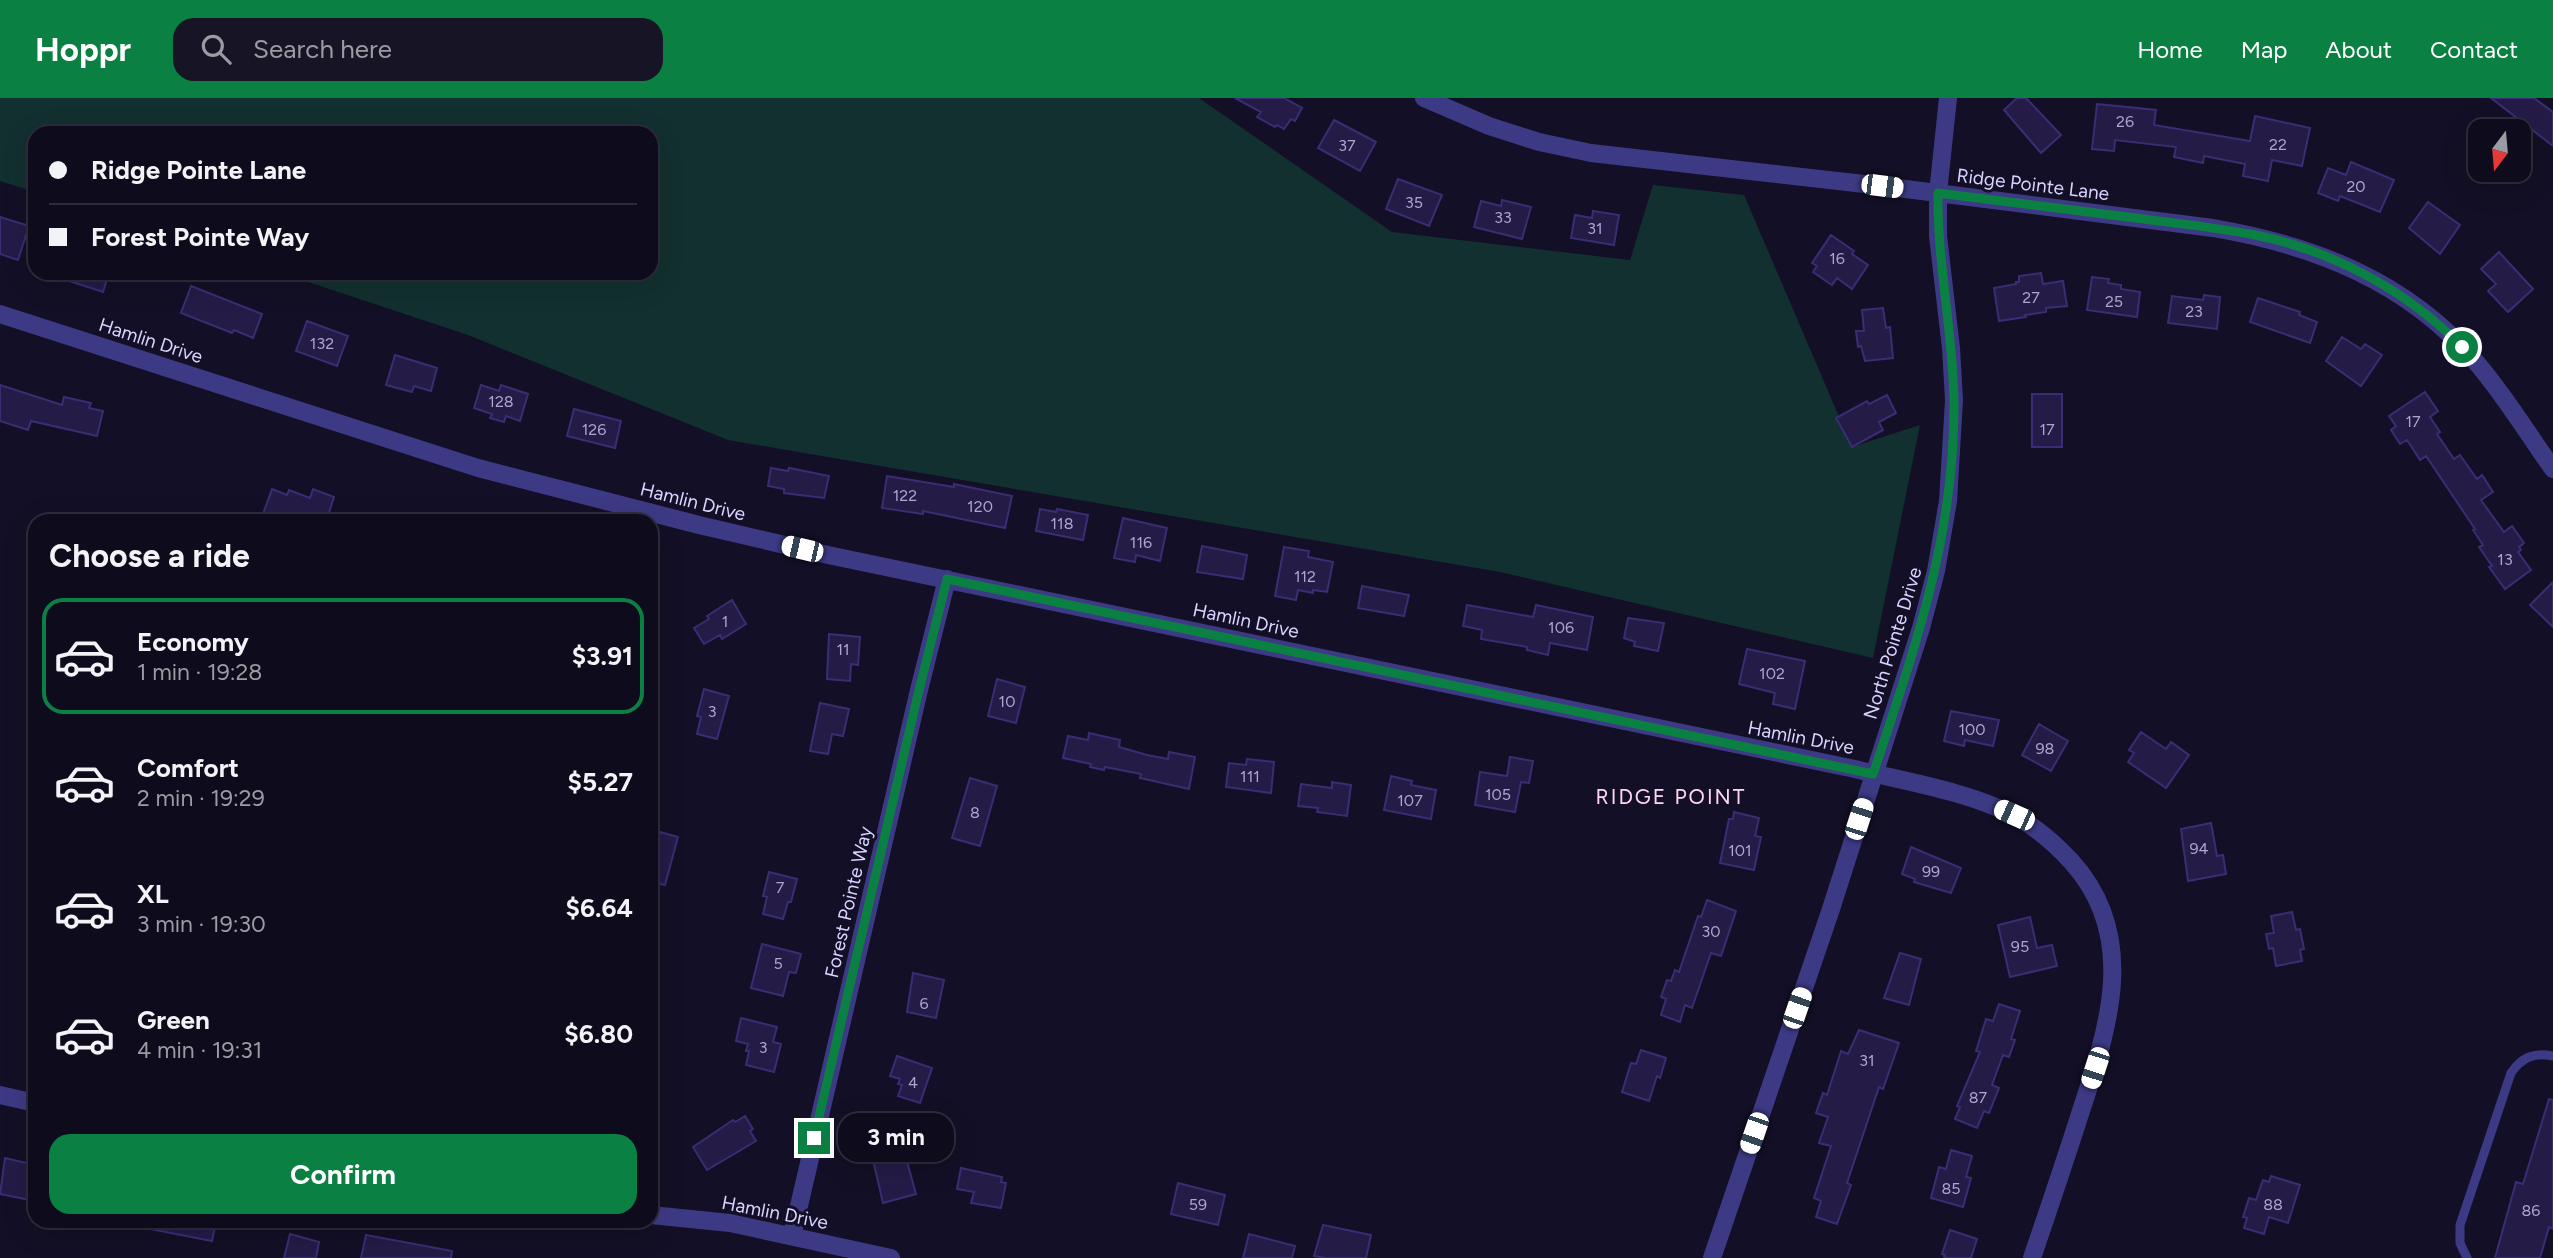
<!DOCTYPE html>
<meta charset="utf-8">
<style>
:root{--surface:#0e0b1c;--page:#171425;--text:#f1f3f6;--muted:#9b9ba3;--line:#2e2b3b;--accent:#0b8043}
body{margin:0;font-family:Figtree,sans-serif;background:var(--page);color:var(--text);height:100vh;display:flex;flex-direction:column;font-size:26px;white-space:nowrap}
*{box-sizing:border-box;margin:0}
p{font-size:23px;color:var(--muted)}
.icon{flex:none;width:38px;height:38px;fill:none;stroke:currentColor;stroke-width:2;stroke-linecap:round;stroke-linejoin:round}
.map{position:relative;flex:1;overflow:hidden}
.drawer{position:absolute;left:28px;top:416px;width:630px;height:714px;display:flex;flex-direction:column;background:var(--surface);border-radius:21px;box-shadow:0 7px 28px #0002,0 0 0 2px var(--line)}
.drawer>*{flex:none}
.top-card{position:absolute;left:28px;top:28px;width:630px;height:154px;border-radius:21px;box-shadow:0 7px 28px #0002,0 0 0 2px var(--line);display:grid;align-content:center;height:154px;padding:0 21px;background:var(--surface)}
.needle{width:46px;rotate:196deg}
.fabs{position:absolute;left:2468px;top:21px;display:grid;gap:14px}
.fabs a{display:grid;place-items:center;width:63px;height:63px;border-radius:14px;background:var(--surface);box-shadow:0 7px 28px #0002,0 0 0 2px var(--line);font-size:35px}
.end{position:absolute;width:32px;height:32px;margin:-16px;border:9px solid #0b8043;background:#fff;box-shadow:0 0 0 4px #fff}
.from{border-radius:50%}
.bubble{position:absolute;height:49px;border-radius:21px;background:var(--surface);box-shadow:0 7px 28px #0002,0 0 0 2px var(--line);font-size:23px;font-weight:700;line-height:49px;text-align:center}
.car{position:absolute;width:21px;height:42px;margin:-21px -10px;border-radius:9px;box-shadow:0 0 5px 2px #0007;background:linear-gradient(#fff 24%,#345 0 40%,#fff 0 76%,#345 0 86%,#fff 0)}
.top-card b{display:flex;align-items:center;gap:24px;height:66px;font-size:26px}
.top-card b+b{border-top:2px solid var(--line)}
.top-card i{width:18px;height:18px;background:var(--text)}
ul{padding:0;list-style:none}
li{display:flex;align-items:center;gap:21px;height:116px;margin:0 14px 10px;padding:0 7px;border:4px solid transparent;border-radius:21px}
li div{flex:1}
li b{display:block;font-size:26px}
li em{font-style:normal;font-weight:700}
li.current{border-color:var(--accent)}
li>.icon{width:63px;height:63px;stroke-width:1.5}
h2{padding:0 21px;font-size:32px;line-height:84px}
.cta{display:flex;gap:14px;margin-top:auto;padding:14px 21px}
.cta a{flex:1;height:80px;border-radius:21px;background:var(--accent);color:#fff;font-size:28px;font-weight:700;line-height:80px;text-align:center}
header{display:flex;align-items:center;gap:42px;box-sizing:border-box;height:98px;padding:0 35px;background:var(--accent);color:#fff}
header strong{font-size:33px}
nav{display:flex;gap:38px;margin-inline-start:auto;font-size:24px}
.search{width:490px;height:63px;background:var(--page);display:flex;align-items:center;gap:18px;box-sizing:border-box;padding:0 24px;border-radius:21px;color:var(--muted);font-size:26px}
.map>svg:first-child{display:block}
.green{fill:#12302f}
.building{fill:#241b47;stroke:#3b2d73;stroke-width:2}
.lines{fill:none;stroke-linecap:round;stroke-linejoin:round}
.service{stroke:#3d3a85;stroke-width:9}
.minor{stroke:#3d3a85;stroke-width:18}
.route{stroke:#0b8043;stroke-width:9}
.labels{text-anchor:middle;stroke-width:6;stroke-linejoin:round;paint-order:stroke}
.number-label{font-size:16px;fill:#aca6d1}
.street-label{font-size:19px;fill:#d9d4ff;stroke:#130f26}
.neighbourhood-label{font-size:21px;letter-spacing:2px;fill:#ffd6f0;stroke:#130f26}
</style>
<header>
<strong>Hoppr</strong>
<div class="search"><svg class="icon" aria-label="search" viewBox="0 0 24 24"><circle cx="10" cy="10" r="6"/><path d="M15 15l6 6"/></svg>Search here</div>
<nav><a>Home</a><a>Map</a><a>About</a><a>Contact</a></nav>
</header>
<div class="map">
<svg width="2553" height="1160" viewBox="0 0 2553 1160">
<rect width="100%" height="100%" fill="#130f26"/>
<path class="green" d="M0,0H1199L1392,134L1630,162L1653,87L1744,97L1852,349L1920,327L1873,560L1500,474L728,342L468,237L281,175H651V35H35V94L0,83Z"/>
<path class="building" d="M1235,0H1284L1302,10L1295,23L1291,21L1284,31L1277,27L1275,29L1257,19L1261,14Z
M2017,0H2026L2061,37L2041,55L2004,12Z
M2491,0H2534L2553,14V48Z
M2097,6L2156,12L2154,27L2250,43L2255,18L2310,30L2302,68L2272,62L2268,83L2243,78L2245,66L2204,58L2203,65L2174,59L2176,49L2115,42L2114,53L2092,51Z
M1334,22L1376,44L1360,73L1318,50Z
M2351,64L2394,82L2380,114L2340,98L2338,103L2318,95L2328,70L2346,77Z
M1398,81L1442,97L1429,128L1386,111Z
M1502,102L1531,109L1522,141L1474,129L1481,103L1501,108Z
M2428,104L2460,127L2440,156L2409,130Z
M1593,113L1619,117L1614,147L1571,140L1575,117L1592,120Z
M0,119L29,128L18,162L0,156Z
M1831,137L1854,153L1852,156L1868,167L1852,191L1837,180L1832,187L1813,174L1817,168L1812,165Z
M2499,154L2533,191L2508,214L2488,193L2496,186L2481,171Z
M55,175H109L103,194L54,178Z
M2041,175L2043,186L2063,183L2067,208L2046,210V214L2025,217L2026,219L1999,223L1994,190L2016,186V184H2019V178Z
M2092,179L2109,181L2108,185L2121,187V191L2140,194L2137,219L2087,212Z
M191,188L262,216L253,240L234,232L232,235L181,215Z
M2204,197L2220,199L2217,231L2168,225L2172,198L2203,202Z
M2258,200L2300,214L2299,217L2317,224L2310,245L2250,224Z
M1883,210L1886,230L1890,229L1893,260L1865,263L1861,248L1858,249L1856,233H1864L1862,212Z
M307,223L348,238L337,268L296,253Z
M2342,239L2361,251L2365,246L2382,257L2361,288L2326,263Z
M395,257L437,270L431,293L414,288L412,294L386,287Z
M0,287L62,307L64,299L91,305L89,310L103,313L97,338L31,323L28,332L0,323Z
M481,287L499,293L501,287L528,296L520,323L506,318L504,324L490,320L492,316L474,310Z
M2425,294L2438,313L2430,319L2440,334L2437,336L2454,361L2460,357L2477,381L2482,377L2493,394L2481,402L2504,434L2512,428L2524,445L2519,449L2521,452L2518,454L2531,472L2505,491L2489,469L2492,468L2479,449L2483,447L2473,432L2475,431L2426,358L2420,362L2407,342L2400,346L2391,332L2396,328L2389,318Z
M2032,296H2062V349H2032Z
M1887,297L1896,315L1879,324L1883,332L1852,349L1836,320L1867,303L1869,306Z
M574,311L621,323L615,350L567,338Z
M771,370L788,373L789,370L829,378L824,400L784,395V391L768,388Z
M887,378L954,389V386L1012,398L1005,430L923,413V416L882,410Z
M272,391L287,397L289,392L310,400L313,391L334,399L326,424H284L263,416Z
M1040,411L1056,414L1057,411L1088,417L1083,442L1036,433Z
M1123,420L1167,430L1160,463L1136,457L1135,464L1114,460Z
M1202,448L1247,457L1243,481L1197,474Z
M1284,449L1309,453L1308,459L1333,464L1327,494L1313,492V495L1298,492L1296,502L1275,498Z
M2553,484V529L2530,507Z
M1362,488L1409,497L1404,518L1358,510Z
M732,502L746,526L722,541L720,537L704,546L694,530L709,521L707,518Z
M1467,507L1533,519L1536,507L1593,519L1587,552L1550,545L1548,557L1527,552V549L1481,541L1482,532L1463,528Z
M1628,520L1664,525L1658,553L1634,548L1635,544L1624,540Z
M829,536L860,539L858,567L851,566L850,583L827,581Z
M1747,551L1805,563L1795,611L1773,606L1775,595L1739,586Z
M997,581L1025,589L1016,625L988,618Z
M704,591L729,598L717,641L697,636L701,619L697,618Z
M820,605L849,611L843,638L832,636L828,656L810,653Z
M1951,613L1999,622L1993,648L1965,642L1964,648L1944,643Z
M2039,626L2068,643L2051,673L2022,657Z
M2141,634L2166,651L2171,644L2189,657L2166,690L2128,664L2134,655L2129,652Z
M1089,635L1120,642L1119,649L1147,657L1168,661L1169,654L1195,659L1189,691L1140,680L1141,676L1105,669L1104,672L1090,669L1091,666L1063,660L1068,638L1088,642Z
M1510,659L1533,663L1529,685L1521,684L1515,714L1475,707L1480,674L1507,678Z
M1247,661L1274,664L1271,695L1226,689L1229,665L1246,667Z
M1391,678L1412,683L1411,687L1436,692L1431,721L1384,712Z
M970,680L997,688L980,748L952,740Z
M1332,684L1351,687L1347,718L1317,714L1318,710L1298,708L1301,686L1332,690Z
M1734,714L1759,720L1755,738L1761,739L1754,772L1720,765L1729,721H1733Z
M2211,725L2217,758L2223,757L2226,776L2188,783L2181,731Z
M660,734L678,739L665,787L651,784V758L655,741H658Z
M1911,749L1961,770L1951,795L1914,784L1915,781L1902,776Z
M769,774L797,781L791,804H788L783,821L763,816L767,799L763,798Z
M1707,802L1736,813L1721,858L1711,855L1692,910L1685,907L1680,924L1661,917L1666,901L1661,899L1667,882L1671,883L1675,872L1679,874L1698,818L1701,819Z
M2292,814L2296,832L2300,831L2304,851L2300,852L2302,863L2276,868L2273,850L2269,851L2266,836L2274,835L2271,818Z
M2030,819L2037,850L2052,847L2057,868L2010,879L1998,827Z
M762,846L801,856L796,875L789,874L783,898L751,890Z
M1900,855L1921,861L1909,907L1884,900Z
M913,875L944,882L936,920L907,914Z
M1999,906L2020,913L2011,941L2015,942L2009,959L2003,957L1992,987L1999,990L1989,1015L1984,1013L1977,1030L1955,1021L1960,1009L1957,1008L1980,954L1976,953L1986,921L1993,923Z
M741,920L777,929L773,944L781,946L774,974L746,967L749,953H746L748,946L736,943Z
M1859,932L1899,945L1883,991L1879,989L1847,1085L1851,1087L1837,1126L1816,1119L1821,1103L1814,1100L1831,1048L1819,1045L1828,1019L1816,1015L1823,995L1827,997L1841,953L1848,956Z
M1641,952L1666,960L1660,980L1657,978L1649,1003L1622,994L1631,965L1636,966Z
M897,958L932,970L920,1005L898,998L902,987L898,986L900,981L890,978Z
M2549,1001L2553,1002V1131L2549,1129L2540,1160H2495L2516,1084L2523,1086Z
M745,1018L753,1031L750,1033L756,1043L707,1072L693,1049L733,1022L735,1024Z
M889,1040L894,1059L905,1056L916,1096L883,1105L869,1045Z
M1951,1052L1972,1058L1966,1079L1971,1080L1963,1109L1931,1100L1939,1069L1946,1071Z
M5,1060L35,1067V1103L0,1096Z
M961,1070L1002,1079L1001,1084L1006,1085L1001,1110L971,1105L974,1094L957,1091Z
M2271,1078L2300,1087L2288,1125L2269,1119L2264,1136L2244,1130L2247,1120L2243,1119L2249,1100L2256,1102L2263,1082L2269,1084Z
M1178,1085L1225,1097L1218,1127L1171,1116Z
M150,1124H216L212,1143L150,1131Z
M1323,1127L1371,1137L1366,1160H1326L1314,1158Z
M1950,1132L1977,1141L1971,1160H1944L1945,1157L1942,1156Z
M290,1136L319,1144L316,1160H284Z
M1249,1136L1295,1148L1292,1160H1243Z
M366,1137L452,1153L451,1160H361Z"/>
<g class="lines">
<path class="service" d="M2467,1160L2460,1145V1127L2511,975C2522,959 2534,954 2553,958"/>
<path class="minor" d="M1424,0L1489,28L1539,44L1591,55L1882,88L2213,130C2313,147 2407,183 2475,263C2504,296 2527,335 2553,371
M0,216L478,370L699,427L828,457L1855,671C1903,683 1970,694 2013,717C2035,728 2054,745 2071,763C2141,840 2107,933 2079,1019C2064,1066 2048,1113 2032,1160
M0,997L35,1005
M651,1117L730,1125L891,1160
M792,1138L919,592L947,481
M1712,1160L1831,811L1921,530L1936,473L1948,403L1954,302L1951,250L1938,138V95L1948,0"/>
</g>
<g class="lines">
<path class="route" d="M814,1040L919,592L947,481L1873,676C1915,550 1955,438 1954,303C1953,233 1937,165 1938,95C2001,103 2065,111 2128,119C2172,125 2217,129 2260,138C2335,154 2409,194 2462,249"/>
</g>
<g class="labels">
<g class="number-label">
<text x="2125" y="29">26</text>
<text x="2278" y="52">22</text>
<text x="1347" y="53">37</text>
<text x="2356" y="94">20</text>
<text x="1414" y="110">35</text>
<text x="1503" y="125">33</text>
<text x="1595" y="136">31</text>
<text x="1837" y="166">16</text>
<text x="2031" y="205">27</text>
<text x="2114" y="209">25</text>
<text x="2194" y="219">23</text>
<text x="322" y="251">132</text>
<text x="501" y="309">128</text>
<text x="2413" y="329">17</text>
<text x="594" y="337">126</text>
<text x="2047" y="337">17</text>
<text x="905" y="403">122</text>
<text x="980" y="414">120</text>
<text x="1062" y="431">118</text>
<text x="1141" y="450">116</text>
<text x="2505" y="467">13</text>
<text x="1305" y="484">112</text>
<text x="725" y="529">1</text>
<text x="1561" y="535">106</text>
<text x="843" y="557">11</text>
<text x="1772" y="581">102</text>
<text x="1007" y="609">10</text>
<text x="712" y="619">3</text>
<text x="1972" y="637">100</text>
<text x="2045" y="656">98</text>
<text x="1250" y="684">111</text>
<text x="1498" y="702">105</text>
<text x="1410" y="708">107</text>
<text x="975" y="720">8</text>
<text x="2199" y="756">94</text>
<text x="1740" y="758">101</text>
<text x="1931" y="779">99</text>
<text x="780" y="795">7</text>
<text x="1711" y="839">30</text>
<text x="2020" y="854">95</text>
<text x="778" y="871">5</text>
<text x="924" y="911">6</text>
<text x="763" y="955">3</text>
<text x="1867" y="968">31</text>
<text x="913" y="990">4</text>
<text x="1978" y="1005">87</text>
<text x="1951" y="1096">85</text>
<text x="1198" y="1112">59</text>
<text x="2273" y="1112">88</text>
<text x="2531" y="1118">86</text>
</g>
<g class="street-label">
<text transform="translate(2033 86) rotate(7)" y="7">Ridge Pointe Lane</text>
<text transform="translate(151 242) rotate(18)" y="7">Hamlin Drive</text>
<text transform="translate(693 403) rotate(14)" y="7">Hamlin Drive</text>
<text transform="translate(1246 522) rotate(12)" y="7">Hamlin Drive</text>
<text transform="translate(1892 545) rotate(-73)" y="7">North Pointe Drive</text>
<text transform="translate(1801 639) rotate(11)" y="7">Hamlin Drive</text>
<text transform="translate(848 804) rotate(-77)" y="7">Forest Pointe Way</text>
<text transform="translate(775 1114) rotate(11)" y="7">Hamlin Drive</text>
</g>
<g class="neighbourhood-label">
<text x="1671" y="706">RIDGE POINT</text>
</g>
</g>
</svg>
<div class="fabs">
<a><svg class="needle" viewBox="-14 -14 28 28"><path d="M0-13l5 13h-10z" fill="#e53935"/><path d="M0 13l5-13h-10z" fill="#9b9ba3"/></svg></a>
</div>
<i class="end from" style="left:2462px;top:249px"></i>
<i class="end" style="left:814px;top:1040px"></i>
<div class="bubble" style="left:838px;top:1015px;width:116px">3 min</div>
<i class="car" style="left:1882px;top:88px;rotate:97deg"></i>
<i class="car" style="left:802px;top:451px;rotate:283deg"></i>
<i class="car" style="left:2014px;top:717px;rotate:294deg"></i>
<i class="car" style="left:1859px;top:721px;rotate:18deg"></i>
<i class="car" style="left:1797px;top:910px;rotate:19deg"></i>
<i class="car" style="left:2095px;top:970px;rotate:198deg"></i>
<i class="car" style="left:1754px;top:1035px;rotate:199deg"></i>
<div class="top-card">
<b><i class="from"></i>Ridge Pointe Lane</b>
<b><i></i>Forest Pointe Way</b>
</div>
<section class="drawer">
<h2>Choose a ride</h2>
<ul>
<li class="current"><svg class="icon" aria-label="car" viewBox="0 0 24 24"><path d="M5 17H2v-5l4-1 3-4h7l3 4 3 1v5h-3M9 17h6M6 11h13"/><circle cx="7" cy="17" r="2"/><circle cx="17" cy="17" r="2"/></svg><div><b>Economy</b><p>1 min · 19:28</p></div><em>$3.91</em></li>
<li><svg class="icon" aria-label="car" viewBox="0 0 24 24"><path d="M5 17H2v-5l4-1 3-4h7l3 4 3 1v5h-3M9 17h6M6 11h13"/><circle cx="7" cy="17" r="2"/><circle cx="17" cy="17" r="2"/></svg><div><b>Comfort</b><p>2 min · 19:29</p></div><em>$5.27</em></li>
<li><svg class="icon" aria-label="car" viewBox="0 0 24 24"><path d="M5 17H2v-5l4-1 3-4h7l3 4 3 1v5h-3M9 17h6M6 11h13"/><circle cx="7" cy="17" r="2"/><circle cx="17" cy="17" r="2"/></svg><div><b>XL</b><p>3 min · 19:30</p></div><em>$6.64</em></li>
<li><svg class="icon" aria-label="car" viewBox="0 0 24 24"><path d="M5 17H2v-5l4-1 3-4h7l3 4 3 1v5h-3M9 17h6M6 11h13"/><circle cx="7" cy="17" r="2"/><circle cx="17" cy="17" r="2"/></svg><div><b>Green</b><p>4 min · 19:31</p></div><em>$6.80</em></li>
</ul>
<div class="cta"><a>Confirm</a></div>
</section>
</div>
